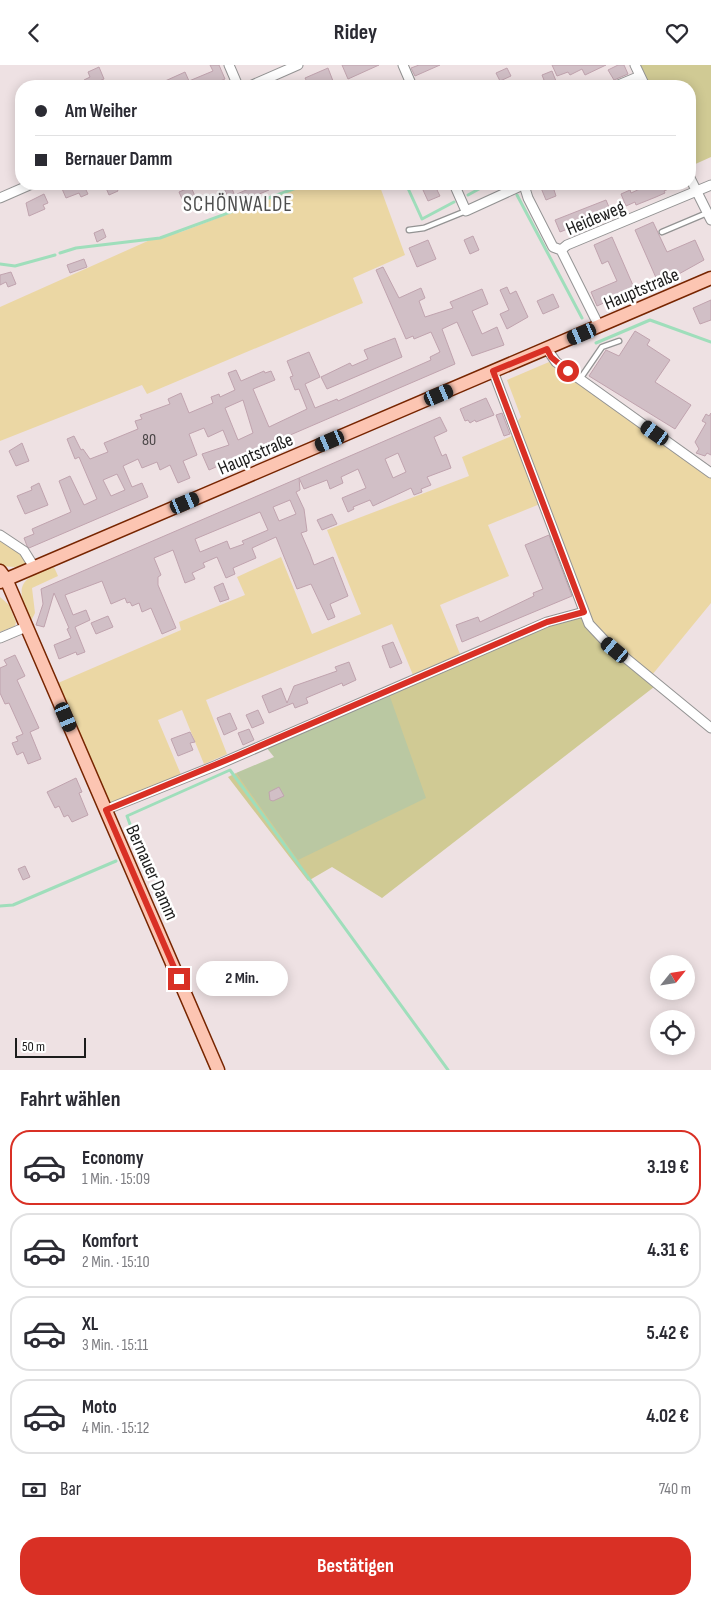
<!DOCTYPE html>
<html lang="de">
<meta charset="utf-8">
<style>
:root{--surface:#fff;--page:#f2f2f3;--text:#2b2b33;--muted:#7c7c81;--line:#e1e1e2;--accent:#d93025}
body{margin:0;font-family:"Sofia Sans Condensed",sans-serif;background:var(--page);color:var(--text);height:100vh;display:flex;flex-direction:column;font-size:19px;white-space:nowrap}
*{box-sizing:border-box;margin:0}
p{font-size:16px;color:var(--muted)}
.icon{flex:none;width:28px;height:28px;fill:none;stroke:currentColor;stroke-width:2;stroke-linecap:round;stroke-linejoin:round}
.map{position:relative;height:1005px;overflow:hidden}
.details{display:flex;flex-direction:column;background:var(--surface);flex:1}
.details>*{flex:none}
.top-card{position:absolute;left:15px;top:15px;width:681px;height:110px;border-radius:20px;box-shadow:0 2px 12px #0003;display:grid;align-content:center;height:110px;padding:0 20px;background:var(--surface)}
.needle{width:32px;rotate:60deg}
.fabs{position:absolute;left:650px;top:890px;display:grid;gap:10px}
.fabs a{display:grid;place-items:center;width:45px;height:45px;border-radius:50%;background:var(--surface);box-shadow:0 2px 12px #0003;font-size:25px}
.scale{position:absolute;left:15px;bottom:12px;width:71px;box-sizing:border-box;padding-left:5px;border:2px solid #1c1c1c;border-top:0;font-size:14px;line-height:18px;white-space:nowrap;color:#1c1c1c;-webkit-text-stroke:4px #fff;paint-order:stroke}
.end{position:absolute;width:22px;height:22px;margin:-11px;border:6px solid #d93025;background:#fff;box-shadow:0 0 0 2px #fff}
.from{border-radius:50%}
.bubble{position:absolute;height:35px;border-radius:18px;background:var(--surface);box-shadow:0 2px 12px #0003;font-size:16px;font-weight:700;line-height:35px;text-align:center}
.car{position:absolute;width:15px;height:30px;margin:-15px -8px;border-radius:6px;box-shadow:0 0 4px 1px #0007;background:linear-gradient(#222 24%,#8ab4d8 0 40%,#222 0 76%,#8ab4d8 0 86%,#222 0)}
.top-card b{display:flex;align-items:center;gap:18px;height:48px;font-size:19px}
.top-card b+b{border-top:1px solid var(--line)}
.top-card i{width:12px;height:12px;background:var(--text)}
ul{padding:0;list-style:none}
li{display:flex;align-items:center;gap:15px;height:75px;margin:0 10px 8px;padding:0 10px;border:2px solid var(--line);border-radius:20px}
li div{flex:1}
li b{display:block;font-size:19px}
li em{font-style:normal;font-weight:700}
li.current{border-color:var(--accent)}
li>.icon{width:45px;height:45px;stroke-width:1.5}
h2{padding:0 20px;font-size:22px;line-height:60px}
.pay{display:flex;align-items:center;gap:12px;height:55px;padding:0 20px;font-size:19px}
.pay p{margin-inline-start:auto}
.action{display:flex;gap:10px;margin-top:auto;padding:10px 20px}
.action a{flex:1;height:58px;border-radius:20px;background:var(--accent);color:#fff;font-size:20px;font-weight:700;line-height:58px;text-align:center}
header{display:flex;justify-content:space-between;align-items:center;height:65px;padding:0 20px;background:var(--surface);font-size:22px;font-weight:700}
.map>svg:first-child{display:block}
.grass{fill:#ebd7a4}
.forest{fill:#d0ca94}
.cemetery{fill:#bac8a2}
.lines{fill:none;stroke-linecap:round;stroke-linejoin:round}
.stream{stroke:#9fdebb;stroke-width:3}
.building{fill:#d1bfc6;stroke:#c0a3ae;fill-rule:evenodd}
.service-casing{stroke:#939393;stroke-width:7}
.minor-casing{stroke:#939393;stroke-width:11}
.secondary-casing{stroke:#772500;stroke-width:15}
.service{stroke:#fff;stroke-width:4.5}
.minor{stroke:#fff;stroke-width:9}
.secondary{stroke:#fcc5b2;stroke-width:12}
.route{stroke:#d93025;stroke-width:6}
.labels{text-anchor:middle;stroke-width:5;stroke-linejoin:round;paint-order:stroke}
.number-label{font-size:16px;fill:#494546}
.street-label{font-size:19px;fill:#1c1c1c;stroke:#fff}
.quarter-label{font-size:21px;letter-spacing:1px;fill:#4f4f4f;stroke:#fff}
</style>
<header><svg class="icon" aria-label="back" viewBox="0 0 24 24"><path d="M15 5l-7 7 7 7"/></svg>Ridey<svg class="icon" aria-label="heart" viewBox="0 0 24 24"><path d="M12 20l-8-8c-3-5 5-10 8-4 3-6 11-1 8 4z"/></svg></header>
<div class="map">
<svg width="711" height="1005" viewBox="0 0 711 1005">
<rect width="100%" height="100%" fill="#eee1e3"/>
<path class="grass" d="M307,119H379L405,190L353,213L363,238L147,329L142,320L0,376V242L150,175L181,167Z
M549,297L711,412V538L652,610L589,559L515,359L521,352L507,315Z
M514,370L540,439L488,460L509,511L440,540L460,589L413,610L392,559L206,635L227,689L204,699L182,645L158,655L182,712L110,740L58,618L181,565L179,557L245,530L237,512L281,492L312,569L361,549L327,465L469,411L462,392Z
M0,472L16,481L27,495L26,499L15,502L0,501Z
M54,502L58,511L32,523L35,548L30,558C17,522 15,515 54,502Z
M0,532L9,540L16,557L15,561L0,567Z
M128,812L214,1005H210Z"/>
<path class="forest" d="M639,0H711V92L691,101L690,99V21H650Z
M583,548L588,559L653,616L654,622L382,833L332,802L308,816L228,712L236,708L286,769L377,635L547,558Z"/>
<path class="cemetery" d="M389,629L426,733L298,795L236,708L274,692L266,682Z"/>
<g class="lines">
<path class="stream" d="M406,119L422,154L454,137
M510,119L511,120
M468,130L488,119
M517,130L582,253
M60,188L76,183L160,173L307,119
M0,199L15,201L55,190
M596,278L650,255L711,277
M139,784L127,751L230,705L448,1005
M0,841L13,840L116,796"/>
</g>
<path class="building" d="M210,0H219L225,14L208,21H154L185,7L189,16L213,6Z
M342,0H379L348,14Z
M419,0H440L415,11L411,3Z
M552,0H606L585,10L582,4L570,10L568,7L557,11Z
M618,0H624L628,9L614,15L608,5Z
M99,2L104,14L87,21L84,15L90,12L88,7Z
M328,3L333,16L323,21H309L305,13Z
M507,3L511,11L500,16L496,8Z
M552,6L558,21H529L544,15L542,10Z
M60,119H83L88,129L81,132L79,128L66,133Z
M115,119L118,126L109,130L106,123Z
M222,119H230L238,138L232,141Z
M260,119H267L269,125L240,137L237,129Z
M426,119H448V120L437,125L440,131L428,136L423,125L428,123Z
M552,119L556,131L546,135L541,123Z
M651,119H680L664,126L665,128L656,132L636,140L635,137L626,141L621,129L630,125L631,128Z
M191,122L198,138L186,143L179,127Z
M44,129L48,138L43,140L45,144L29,151L26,138Z
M606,135L611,147L560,167L555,155Z
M653,157L667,187L695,175L704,195L668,215L666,212L657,215L635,165Z
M103,164L106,172L97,177L94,168Z
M473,171L479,185L470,189L464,175Z
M612,172L635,225L615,234L616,237L608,241L606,237L597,241L591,227L617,216L608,196L602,199L594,180Z
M428,175L436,194L417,202L409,183Z
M84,194L87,202L70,208L67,200Z
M383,202L399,233L421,223L425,233L419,236L425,252L453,243L450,237L482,224L488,239L472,246L482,269L497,262L504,280L472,291L457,257L442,264L455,299L209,405L202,389L229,380L223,365L208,372L204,363L189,369L197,390L183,396L190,413L178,418L170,400L160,405L157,397L142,403L138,394L123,401L132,422L142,418L148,432L29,483L27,481L24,473L34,469L32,464L71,447L59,416L70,411L84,440L97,434L79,392L75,394L67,374L74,371L81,385L83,384L90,394L108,387L104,378L138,364L135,356L142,354L140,350L170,339L168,334L181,328L189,348L213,338L211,332L219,329L220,332L235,325L228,308L236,305L241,316L264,306L265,308L271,306L275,315L253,324L269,362L307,344L299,324L295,325L290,312L293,311L287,296L309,287L320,312L305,319L315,343L337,334L338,336L431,295L430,292L440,287L431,267L414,274L413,271L406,274L376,205ZM243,335L253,368L238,375L225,343ZM117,409L125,425L111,431L103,415Z
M11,207L16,219L8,222L6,217L0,220V210Z
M507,222L510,229L516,226L528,252L507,264L500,249L509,245L500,225Z
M553,229L559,242L543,249L537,236Z
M711,235V255L700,259L693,243Z
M635,266L650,275L647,280L670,295L655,317L691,340L675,364L589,311L606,285L619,291Z
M395,273L402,292L327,324L321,312L350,298L352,301L368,294L364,285Z
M486,333L494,350L476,357L475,355L470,358L468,355L465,356L460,344Z
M502,348L510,369L504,371L496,350Z
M711,348V390L707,388L705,391L696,388L699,384L695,377L706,358L702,356L706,349L709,351Z
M440,352L447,366L434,372L442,391L446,389L451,403L427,412L431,420L421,424L422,427L414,430L411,423L373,441L370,435L353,442L354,444L348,447L342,433L366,423L358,404L341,412L343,418L330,424L327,415L304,424L299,413ZM398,388L406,407L393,413L385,394Z
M22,378L29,396L16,401L9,386Z
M299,413L300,425L296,427L304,444L307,466L301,468L310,489L314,500L333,492L348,531L330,539L335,552L328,555L311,519L297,524L276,472L252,483L256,493L233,503L235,509L226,513L217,492L203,498L205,502L192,508L195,514L185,518L173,485L154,493L161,510L158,512V520L176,563L162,569L151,543L142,547L139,538L132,541L130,537L127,538L125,533L111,539L102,516L65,530L73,550L86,545L90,555L75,562L85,587L77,590L76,587L59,594L54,580L71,573L67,564L69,563L54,528L44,562L36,560L43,539L41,524ZM290,435L296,449L279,456L273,442ZM260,447L268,465L242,476L244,479L230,484L227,476L200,487L195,474Z
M39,418L48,440L25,449L17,431L32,425L31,422Z
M332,449L337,459L322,465L317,455Z
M549,470L572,531L462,577L456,560L478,552L480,557L534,531L533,528L543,524L525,480Z
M223,518L229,534L220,537L214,522Z
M108,551L113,562L96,569L91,558Z
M393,577L402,598L390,603L382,581Z
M15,590L25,611L17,615L39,663L30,667L41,694L28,699L23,687L17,690L12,678L18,676L16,672L23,669L9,638L5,639L0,628V603L7,600L4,595Z
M349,597L356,615L343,621L342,618L306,633L308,638L295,643L293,638L269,648L262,631L281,623L287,638L294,621L337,606L335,602Z
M258,645L264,658L252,663L246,650Z
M230,648L237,664L224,670L217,653Z
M249,664L254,675L243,680L238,668Z
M190,667L195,677L190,678L193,685L178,691L171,674Z
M76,713L82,727L79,728L88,750L72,757L68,750L64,752L59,741L55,743L47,727Z
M279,722L284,731L273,736L270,735L269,727Z
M25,801L30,812L23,815L18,804Z"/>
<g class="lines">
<g class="service-casing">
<path id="service" d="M409,165L424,163L466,146
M662,167L707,148
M580,314L602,282L619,276"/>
</g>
<g class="minor-casing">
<path id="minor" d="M229,0L238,21
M403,0L412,21
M635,0L645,21
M250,21L298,0
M616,21L640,11
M690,113L711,155
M454,119L466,146L525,119
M524,120L528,133L553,182L561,185
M0,133L32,119
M599,261L561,185L567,180L711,120
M547,284L556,297L711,408
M493,306L589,559L605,576L711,663
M0,470L24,486L34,502
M0,573L26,562
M105,745L217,700L547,557L584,547"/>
</g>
<g class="secondary-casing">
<path id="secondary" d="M0,506L6,514L218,1005
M0,517L711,213"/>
</g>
<use href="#service" class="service"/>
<use href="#minor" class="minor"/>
<use href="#secondary" class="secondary"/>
</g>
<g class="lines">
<path class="route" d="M179,914L106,745L234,692L547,557L584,547L493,306L547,284L551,292L568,306"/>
</g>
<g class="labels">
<g class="number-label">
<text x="149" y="380">80</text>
</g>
<g class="street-label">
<text transform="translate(595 152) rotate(-23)" y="7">Heideweg</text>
<text transform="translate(641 223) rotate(-23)" y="7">Hauptstraße</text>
<text transform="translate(255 388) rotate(-23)" y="7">Hauptstraße</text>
<text transform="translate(153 807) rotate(66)" y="7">Bernauer Damm</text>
</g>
<g class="quarter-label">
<text x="238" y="146">SCHÖNWALDE</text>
</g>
</g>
</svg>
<div class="fabs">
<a><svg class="needle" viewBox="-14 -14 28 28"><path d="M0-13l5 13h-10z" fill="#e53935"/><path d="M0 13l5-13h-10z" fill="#7c7c81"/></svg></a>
<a><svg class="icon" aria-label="locate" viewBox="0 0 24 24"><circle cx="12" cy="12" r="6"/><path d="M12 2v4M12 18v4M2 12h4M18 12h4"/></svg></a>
</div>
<div class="scale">50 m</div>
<i class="end from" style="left:568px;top:306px"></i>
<i class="end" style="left:179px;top:914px"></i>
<div class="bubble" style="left:196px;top:896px;width:92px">2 Min.</div>
<i class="car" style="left:582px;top:269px;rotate:247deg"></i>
<i class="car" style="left:439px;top:330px;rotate:67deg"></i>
<i class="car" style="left:655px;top:368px;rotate:305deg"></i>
<i class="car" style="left:330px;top:376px;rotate:247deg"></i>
<i class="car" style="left:185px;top:438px;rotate:67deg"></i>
<i class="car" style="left:615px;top:585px;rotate:310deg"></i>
<i class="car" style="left:66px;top:652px;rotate:157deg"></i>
<div class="top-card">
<b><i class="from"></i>Am Weiher</b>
<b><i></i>Bernauer Damm</b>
</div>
</div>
<section class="details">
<h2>Fahrt wählen</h2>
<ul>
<li class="current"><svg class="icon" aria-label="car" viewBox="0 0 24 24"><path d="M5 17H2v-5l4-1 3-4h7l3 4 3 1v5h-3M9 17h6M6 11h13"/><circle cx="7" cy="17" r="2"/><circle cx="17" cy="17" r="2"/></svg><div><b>Economy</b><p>1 Min. · 15:09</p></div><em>3.19 €</em></li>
<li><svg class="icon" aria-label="car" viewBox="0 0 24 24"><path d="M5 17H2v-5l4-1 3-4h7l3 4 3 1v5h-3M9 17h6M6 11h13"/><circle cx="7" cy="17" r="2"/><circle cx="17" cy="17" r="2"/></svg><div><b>Komfort</b><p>2 Min. · 15:10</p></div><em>4.31 €</em></li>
<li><svg class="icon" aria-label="car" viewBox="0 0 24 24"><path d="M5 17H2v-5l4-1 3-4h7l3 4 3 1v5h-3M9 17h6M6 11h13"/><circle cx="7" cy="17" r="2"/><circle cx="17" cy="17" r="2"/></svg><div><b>XL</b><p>3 Min. · 15:11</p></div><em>5.42 €</em></li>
<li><svg class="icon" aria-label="car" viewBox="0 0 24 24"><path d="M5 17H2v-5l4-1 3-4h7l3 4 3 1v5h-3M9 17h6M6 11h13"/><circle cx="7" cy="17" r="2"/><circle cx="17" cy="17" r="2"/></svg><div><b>Moto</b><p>4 Min. · 15:12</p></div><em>4.02 €</em></li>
</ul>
<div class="pay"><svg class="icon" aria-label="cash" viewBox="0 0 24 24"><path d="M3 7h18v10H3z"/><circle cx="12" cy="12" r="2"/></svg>Bar<p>740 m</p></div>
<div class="action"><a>Bestätigen</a></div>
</section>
